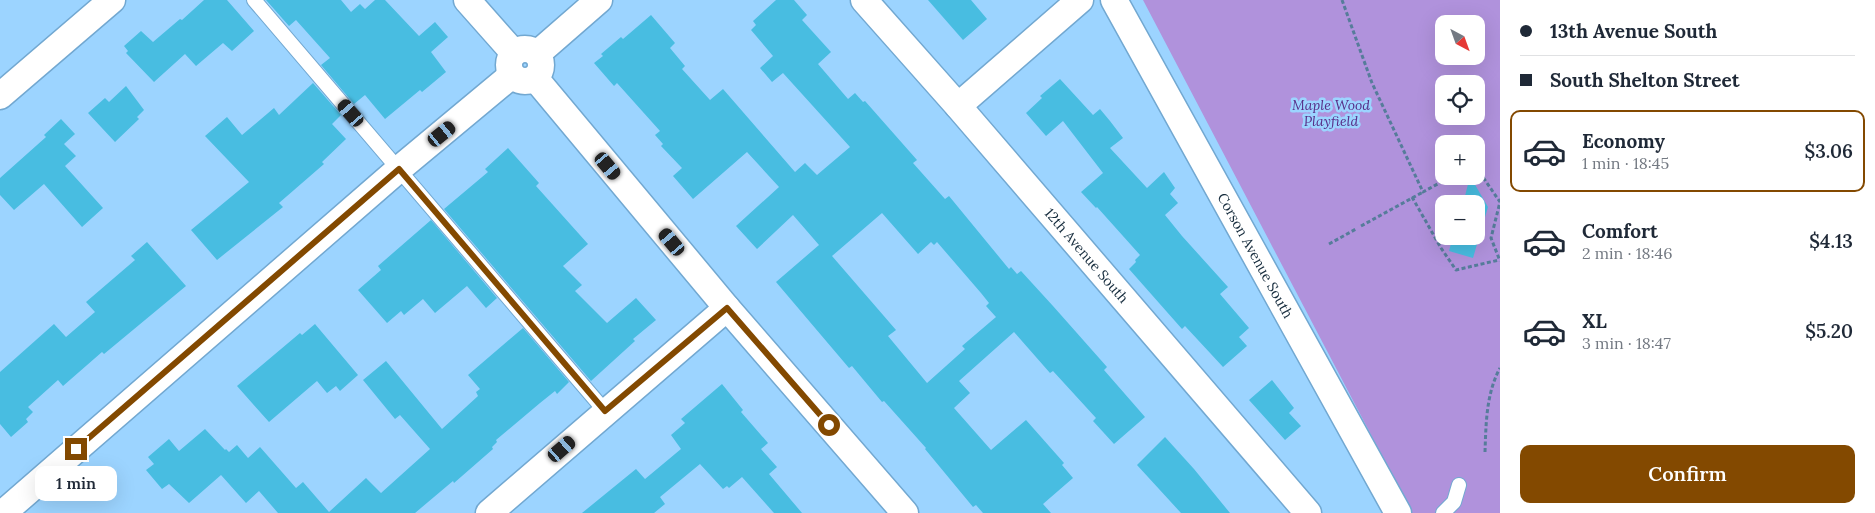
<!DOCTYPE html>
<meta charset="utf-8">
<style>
:root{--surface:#fff;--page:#f6f6f7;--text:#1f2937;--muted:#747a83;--line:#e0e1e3;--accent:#834900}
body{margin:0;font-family:Lora,serif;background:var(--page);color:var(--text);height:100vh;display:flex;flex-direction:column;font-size:19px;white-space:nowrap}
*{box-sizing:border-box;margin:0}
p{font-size:16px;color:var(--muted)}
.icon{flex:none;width:28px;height:28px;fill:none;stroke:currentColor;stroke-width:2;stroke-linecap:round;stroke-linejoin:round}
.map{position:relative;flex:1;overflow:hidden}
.panel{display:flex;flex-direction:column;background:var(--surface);width:375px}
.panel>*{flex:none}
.banner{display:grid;align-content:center;height:110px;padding:0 20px;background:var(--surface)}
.needle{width:32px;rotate:139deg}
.buttons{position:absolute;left:1435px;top:15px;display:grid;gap:10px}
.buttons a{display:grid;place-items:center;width:50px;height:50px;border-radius:10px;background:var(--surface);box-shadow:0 5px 20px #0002;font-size:25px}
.end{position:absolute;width:22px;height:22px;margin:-11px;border:6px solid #834900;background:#fff;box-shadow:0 0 0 2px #fff}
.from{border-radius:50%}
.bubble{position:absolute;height:35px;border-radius:10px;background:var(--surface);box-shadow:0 5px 20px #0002;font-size:16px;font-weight:600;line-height:35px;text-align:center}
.car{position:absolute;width:15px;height:30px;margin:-15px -8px;border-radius:6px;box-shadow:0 0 4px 1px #0007;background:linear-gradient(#222 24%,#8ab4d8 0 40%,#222 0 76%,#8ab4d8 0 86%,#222 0)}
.banner b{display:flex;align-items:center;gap:18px;height:48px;font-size:19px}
.banner b+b{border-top:1px solid var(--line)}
.banner i{width:12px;height:12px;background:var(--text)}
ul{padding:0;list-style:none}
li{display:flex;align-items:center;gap:15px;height:82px;margin:0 10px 8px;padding:0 10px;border:2px solid transparent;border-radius:10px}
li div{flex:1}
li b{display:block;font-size:19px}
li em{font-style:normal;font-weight:600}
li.active{border-color:var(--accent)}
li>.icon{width:45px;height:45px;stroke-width:1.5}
.button{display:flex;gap:10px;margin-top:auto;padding:10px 20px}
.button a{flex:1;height:58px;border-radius:10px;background:var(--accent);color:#fff;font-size:20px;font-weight:600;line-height:58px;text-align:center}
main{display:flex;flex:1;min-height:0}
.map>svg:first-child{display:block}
.green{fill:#b092dc;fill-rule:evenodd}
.building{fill:#48bde1;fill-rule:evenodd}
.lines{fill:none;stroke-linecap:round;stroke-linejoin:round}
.lane-casing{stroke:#72a8d1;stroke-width:16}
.street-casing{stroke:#72a8d1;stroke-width:29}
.path{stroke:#567c9a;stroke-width:3;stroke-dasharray:4 2.5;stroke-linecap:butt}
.lane{stroke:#fff;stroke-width:14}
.street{stroke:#fff;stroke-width:26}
.route{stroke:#834900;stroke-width:6}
.labels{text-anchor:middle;stroke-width:5;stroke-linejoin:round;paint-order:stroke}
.park-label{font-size:14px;font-style:italic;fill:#582d87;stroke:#9cd4ff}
.street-label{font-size:14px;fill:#162c3d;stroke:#9cd4ff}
</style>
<main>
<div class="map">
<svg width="1500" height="513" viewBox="0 0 1500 513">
<rect width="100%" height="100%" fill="#9cd4ff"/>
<path class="green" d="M1143,0H1500V513H1412ZM1444,24H1476V56H1444ZM1444,84H1476V116H1444ZM1444,144H1476V176H1444ZM1444,204H1476V236H1444Z"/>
<path class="building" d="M204,0H227L254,31L232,51L223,43L196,66L185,54L154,82L126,53L128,51L124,46L141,31L153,42L180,19L182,20Z
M266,0H341L351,12L360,4L365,9L375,0H385L419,36L435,22L448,37L431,52L446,72L422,92L420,90L385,119L365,95L354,104L321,65L330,58L296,20L289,26Z
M776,0H794L807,15L802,20L831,52L818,64L848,99L855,93L863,102L865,101L917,160L913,163L945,199L949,196L1009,269L1011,267L1017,274L1021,271L1053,306L1107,367L1104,370L1145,417L1114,444L1093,421L1096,418L1053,371L1050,373L1014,332L959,381L970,393L954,408L991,450L1026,420L1064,463L1062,465L1073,478L1043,504L1051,513H983L976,505L973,507L925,449L926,448L884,401L882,402L852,366L849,368L776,282L819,245L793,215L757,249L736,226L779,187L747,152L693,199L673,176L682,168L661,146L663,144L655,135L660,131L617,83L614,86L594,63L603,56L601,54L621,37L623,39L651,15L675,43L670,48L685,66L682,69L710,100L723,89L795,172L805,163L817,175L850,147L783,73L772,82L760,68L773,56L751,30L756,25L753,21ZM882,213L918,254L931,242L934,245L937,242L981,293L989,303L986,306L996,317L962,346L965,349L927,383L888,336L896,330L832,256Z
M928,0H971L987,19L963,40Z
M1060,79L1093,115L1100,109L1110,121L1123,138L1110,148L1147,188L1164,172L1175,188L1170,194L1178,203L1165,215L1182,236L1228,287L1220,294L1249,328L1239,337L1247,346L1223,367L1185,326L1182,329L1129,269L1136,262L1135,260L1140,255L1097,207L1096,208L1081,192L1103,173L1063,121L1046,136L1026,113L1042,98L1040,96Z
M313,83L341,115L332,124L346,139L322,162L324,164L279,203L283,207L217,260L191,230L249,182L205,136L227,117L242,135L274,108L279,115Z
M126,86L144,110L137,117L139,119L115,142L88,113L105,98L109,102Z
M61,119L75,134L64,144L76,156L65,166L103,208L82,227L44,184L14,210L0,195V178L46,137L44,135Z
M508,148L539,183L536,186L588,244L563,266L582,285L575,291L607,323L636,298L656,320L633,339L635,341L591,381L444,209L488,172L485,169Z
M1470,176L1488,207L1473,258L1449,251L1453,236H1476V204H1463Z
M431,220L497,298L486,308L467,286L435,313L423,299L404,315L401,311L387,323L358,290L381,270L378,266Z
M147,242L186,286L104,354L102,352L63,386L58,380L28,407L33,412L26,419L28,422L11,437L0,424V372L54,324L66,337L95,312L86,302L135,260L131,256Z
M315,324L358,375L340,391L336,386L327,393L317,381L269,422L237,386L300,333L302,335Z
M523,328L569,382L557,394L555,391L540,403L496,440L497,442L492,447L493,449L454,483L453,481L415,513H278L259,491L246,503L221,475L189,503L169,484L162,489L146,470L154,464L148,457L169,439L179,451L205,429L225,450L226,449L229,452L237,445L248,458L260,447L296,488L303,482L329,512L366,478L381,493L430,449L400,415L395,419L363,380L386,361L442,429L478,396L476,392L480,389L468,375Z
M1272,380L1294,408L1289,413L1301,426L1285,440L1249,400Z
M722,384L743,410L741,412L768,443L761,449L777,467L769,474L802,513H774L742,477L729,488L727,486L723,489L700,464L660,497L665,504L654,513H582L636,469L645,479L681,449L671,435L685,423L681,419Z
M1165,437L1194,469L1230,513H1181L1137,465Z"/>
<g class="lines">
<g class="lane-casing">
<path id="lane" d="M254,0L605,411
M1443,513L1454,502L1459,485"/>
</g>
<g class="street-casing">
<g id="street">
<path d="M467,0L514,53"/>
<path id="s1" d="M864,0L958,106L1308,513"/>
<path id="s2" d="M1114,0L1398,513"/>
<circle cx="525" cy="65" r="16"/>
<path d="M537,54L599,0"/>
<path d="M535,78L727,308L905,513"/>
<path d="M0,96L112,0"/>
<path d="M958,106L1080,0"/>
<path d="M3,513L399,169L512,75"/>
<path d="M489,513L727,308"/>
</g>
</g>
<path class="path" d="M1342,0L1372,83L1423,192L1452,176
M1476,167L1500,202L1491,238L1500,261
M1412,197L1441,248L1456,270L1499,260
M1361,226L1423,192
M1329,244L1356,229
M1485,452C1486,424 1486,394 1500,368"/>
<use href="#lane" class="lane"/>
<use href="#street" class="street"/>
</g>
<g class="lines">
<path class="route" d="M76,449L399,169L605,411L727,308L829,425"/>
</g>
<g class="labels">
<g class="park-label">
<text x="1331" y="110">Maple Wood<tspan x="1331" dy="16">Playfield</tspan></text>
</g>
<g class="street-label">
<text dy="5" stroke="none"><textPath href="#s1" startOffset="339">12th Avenue South</textPath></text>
<text dy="5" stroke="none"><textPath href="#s2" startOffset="292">Corson Avenue South</textPath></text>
</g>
</g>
</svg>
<div class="buttons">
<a><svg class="needle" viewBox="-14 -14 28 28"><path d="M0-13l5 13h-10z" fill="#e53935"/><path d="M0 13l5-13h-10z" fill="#747a83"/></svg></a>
<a><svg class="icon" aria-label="locate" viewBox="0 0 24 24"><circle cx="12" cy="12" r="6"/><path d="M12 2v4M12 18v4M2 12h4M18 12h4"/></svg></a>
<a>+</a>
<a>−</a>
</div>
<i class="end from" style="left:829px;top:425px"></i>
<i class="end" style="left:76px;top:449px"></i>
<div class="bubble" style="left:35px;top:466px;width:82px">1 min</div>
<i class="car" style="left:351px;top:113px;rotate:319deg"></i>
<i class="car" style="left:442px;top:134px;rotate:51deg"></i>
<i class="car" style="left:608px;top:166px;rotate:140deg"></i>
<i class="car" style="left:672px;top:242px;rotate:320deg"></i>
<i class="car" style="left:562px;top:449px;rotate:49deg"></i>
</div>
<section class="panel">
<div class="banner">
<b><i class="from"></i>13th Avenue South</b>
<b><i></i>South Shelton Street</b>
</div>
<ul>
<li class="active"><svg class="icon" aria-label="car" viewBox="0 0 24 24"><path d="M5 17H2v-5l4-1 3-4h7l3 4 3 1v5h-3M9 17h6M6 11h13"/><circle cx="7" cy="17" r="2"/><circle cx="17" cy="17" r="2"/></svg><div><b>Economy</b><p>1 min · 18:45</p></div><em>$3.06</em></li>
<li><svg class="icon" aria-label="car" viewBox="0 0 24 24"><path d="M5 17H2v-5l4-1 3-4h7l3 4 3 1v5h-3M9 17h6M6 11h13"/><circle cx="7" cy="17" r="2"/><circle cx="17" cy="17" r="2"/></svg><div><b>Comfort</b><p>2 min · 18:46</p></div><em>$4.13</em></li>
<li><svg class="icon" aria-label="car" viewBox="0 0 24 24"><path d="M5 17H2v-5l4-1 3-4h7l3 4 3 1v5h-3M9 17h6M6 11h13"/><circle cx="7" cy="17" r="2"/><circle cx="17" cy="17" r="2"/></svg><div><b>XL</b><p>3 min · 18:47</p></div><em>$5.20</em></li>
</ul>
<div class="button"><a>Confirm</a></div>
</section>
</main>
